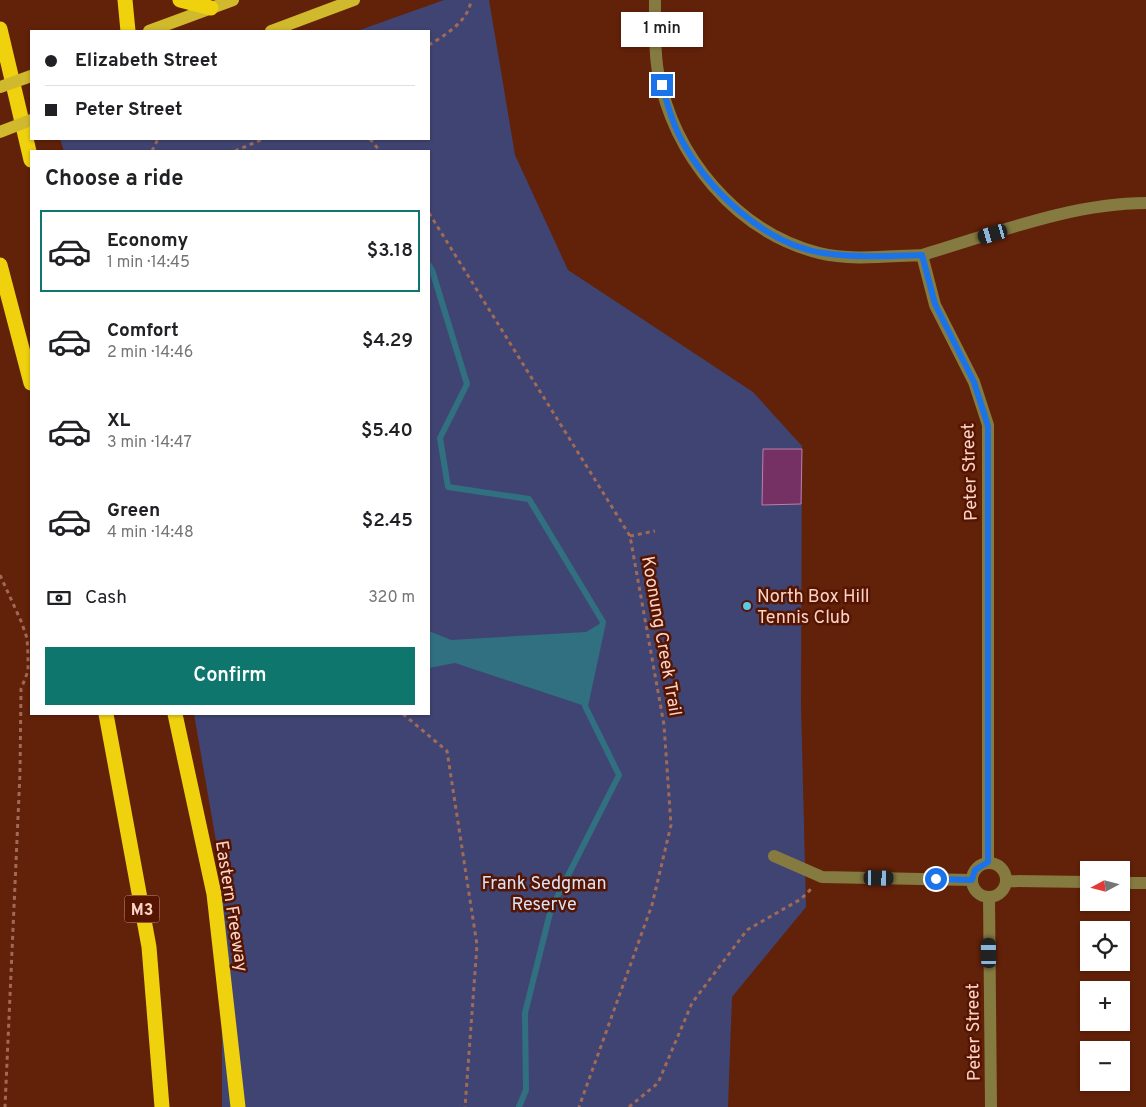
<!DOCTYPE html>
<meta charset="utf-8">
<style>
:root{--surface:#fff;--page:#f6f6f6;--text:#202124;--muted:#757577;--line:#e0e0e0;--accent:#0f766e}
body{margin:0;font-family:Overpass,sans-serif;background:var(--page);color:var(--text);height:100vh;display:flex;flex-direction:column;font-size:19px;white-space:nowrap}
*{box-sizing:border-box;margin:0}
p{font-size:16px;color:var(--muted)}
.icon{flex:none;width:28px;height:28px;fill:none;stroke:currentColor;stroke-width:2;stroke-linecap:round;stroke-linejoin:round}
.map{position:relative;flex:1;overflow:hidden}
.drawer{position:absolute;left:30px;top:150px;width:400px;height:565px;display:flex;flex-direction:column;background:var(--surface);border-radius:0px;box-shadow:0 1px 4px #0004}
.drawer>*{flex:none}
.guide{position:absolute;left:30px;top:30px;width:400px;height:110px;border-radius:0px;box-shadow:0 1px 4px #0004;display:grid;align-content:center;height:110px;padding:0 15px;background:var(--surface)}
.needle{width:32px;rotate:263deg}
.buttons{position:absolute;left:1080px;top:861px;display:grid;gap:10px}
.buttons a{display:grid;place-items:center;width:50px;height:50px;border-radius:0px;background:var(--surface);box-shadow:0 1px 4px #0004;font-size:25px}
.end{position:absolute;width:22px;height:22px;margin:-11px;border:6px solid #1a73e8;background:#fff;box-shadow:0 0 0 2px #fff}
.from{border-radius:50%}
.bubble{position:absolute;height:35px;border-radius:0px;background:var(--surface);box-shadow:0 1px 4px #0004;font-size:16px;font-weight:600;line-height:35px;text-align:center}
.car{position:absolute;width:15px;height:30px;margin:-15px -8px;border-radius:6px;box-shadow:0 0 4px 1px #0007;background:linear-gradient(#222 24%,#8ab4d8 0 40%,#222 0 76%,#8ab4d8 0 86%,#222 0)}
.guide b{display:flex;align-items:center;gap:18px;height:48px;font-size:19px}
.guide b+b{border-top:1px solid var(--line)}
.guide i{width:12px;height:12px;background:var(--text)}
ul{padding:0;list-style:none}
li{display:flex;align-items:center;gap:15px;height:82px;margin:0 10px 8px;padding:0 5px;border:2px solid transparent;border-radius:0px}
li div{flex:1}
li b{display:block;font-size:19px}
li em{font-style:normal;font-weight:600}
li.on{border-color:var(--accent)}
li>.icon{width:45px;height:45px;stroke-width:1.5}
h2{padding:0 15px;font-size:22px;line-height:60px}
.pay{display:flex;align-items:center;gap:12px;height:55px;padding:0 15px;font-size:19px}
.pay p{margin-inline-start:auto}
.cta{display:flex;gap:10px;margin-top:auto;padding:10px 15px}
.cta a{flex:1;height:58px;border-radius:0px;background:var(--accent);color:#fff;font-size:20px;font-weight:600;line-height:58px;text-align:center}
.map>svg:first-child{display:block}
.green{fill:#404472}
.water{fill:#307081}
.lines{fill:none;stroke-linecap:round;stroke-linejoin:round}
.stream{stroke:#307081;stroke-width:6}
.building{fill:#763164;stroke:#be7daa}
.path{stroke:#a16a57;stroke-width:3;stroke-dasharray:4 4;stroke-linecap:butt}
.minor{stroke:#857a40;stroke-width:12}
.major{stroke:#d1b92d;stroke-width:12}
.highway{stroke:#efd10d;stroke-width:15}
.major-bridge{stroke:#d1b92d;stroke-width:12}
.route{stroke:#1a73e8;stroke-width:6}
.poi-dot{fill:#5ac8e6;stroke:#551500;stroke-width:2}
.labels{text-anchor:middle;stroke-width:5;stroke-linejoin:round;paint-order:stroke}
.shield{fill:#551500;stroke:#ca9a8b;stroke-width:1}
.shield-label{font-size:16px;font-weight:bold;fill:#fcd3c6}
.street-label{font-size:18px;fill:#fcd3c6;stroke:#551500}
.poi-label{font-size:18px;fill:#fcd3c6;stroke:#551500;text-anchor:start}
.park-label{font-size:18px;fill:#dde1f6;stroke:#551500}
</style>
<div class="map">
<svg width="1146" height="1107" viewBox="0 0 1146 1107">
<rect width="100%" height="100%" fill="#622109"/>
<path class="green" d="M444,0H489L515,155L568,270L753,392L802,446L801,705L806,907L732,997L728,1107H222V876L194,714H429V151H64L60,139H429V31H357Z"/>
<path class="water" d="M603,622L585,706L455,663L429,668V631L451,640L586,632Z"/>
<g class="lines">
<path class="stream" d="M429,265L432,270L467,384L440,438L448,487L529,499L603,622L585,706L619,775L551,909L525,1013L526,1090L519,1107"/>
</g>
<path class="building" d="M763,449H802L801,504L762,505Z"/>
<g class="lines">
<path class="path" d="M429,45C445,35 469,21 471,0
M370,139L380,151
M152,151L158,139
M235,151L263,139
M429,213L630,536L664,725L671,825L652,905L579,1107
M630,536L655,531
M0,575L21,621L27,638L28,654V671L21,689L20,773L5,1107
M403,714L447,751L477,945L465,1107
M629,1107L658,1083L692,1003L747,930L801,899L811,889"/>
<path class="minor" d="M655,0C655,24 654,49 658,72C674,156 735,231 819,253C852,261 889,256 922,255L935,305L974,382L988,425V862
M922,255C994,234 1071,203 1146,203
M774,856L822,877L971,880
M972 880a17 17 0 1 1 34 0a17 17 0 1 1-34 0Z
M1006,881L1089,882
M1121,883H1146
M989,897L991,1107"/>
<path class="major" d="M149,31L233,0
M271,31L354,0"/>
<path class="highway" d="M125,0L128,31
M180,0L211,8
M0,29L31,160
M0,265L31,383
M106,714L149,947L162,1107
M175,714L214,894L238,1107"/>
<path class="major-bridge" d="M0,87L31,76
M0,132L31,120"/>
</g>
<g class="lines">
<path class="route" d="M662,85C667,103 672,123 681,139C708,190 764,244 823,253C856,258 889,256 922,255L935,304L974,382L988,426V862L975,870L972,880L936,879"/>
</g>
<circle class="poi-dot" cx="747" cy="606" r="5"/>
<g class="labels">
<rect class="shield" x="124.5" y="895.5" width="35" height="27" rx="4"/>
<g class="shield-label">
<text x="142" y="915">M3</text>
</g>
<g class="street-label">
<text transform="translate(969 472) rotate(-92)" y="6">Peter Street</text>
<text transform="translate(662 636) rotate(80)" y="6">Koonung Creek Trail</text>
<text transform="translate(232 906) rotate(81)" y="6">Eastern Freeway</text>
<text transform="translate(973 1032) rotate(-91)" y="6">Peter Street</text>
</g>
<g class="poi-label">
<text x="757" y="602">North Box Hill<tspan x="757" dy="21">Tennis Club</tspan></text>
</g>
<g class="park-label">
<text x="544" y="889">Frank Sedgman<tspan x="544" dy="21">Reserve</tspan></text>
</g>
</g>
</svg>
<div class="buttons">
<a><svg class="needle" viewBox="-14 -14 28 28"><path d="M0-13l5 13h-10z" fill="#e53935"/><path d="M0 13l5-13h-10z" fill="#757577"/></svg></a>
<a><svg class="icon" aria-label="locate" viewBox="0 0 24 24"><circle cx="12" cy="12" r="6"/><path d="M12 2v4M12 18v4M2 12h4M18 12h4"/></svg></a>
<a>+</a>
<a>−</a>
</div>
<i class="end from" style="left:936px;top:879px"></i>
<i class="end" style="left:662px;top:85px"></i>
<div class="bubble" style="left:621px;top:12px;width:82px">1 min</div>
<i class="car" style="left:993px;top:234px;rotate:254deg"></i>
<i class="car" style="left:879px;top:878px;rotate:91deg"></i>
<i class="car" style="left:989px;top:953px;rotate:359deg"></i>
<div class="guide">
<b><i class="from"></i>Elizabeth Street</b>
<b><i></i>Peter Street</b>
</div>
<section class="drawer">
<h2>Choose a ride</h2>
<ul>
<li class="on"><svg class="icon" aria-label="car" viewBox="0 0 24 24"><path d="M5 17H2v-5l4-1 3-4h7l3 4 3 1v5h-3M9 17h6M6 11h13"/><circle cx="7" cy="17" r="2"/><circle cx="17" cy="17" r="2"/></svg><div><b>Economy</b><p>1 min · 14:45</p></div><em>$3.18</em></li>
<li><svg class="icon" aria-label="car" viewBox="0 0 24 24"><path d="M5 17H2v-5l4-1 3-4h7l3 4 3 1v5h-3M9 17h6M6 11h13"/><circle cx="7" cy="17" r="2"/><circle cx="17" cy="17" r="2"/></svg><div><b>Comfort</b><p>2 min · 14:46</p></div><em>$4.29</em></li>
<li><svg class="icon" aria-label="car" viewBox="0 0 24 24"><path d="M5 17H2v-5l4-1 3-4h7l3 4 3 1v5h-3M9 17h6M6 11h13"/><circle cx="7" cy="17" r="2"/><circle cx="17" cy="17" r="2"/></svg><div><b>XL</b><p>3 min · 14:47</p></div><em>$5.40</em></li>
<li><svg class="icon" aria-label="car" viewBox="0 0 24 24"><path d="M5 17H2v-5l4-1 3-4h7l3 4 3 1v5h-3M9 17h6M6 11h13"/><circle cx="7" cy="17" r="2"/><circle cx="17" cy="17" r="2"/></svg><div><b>Green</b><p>4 min · 14:48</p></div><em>$2.45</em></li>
</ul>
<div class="pay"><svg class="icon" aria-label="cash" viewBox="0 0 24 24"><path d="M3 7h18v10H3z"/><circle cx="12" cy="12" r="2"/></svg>Cash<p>320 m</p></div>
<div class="cta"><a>Confirm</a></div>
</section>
</div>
